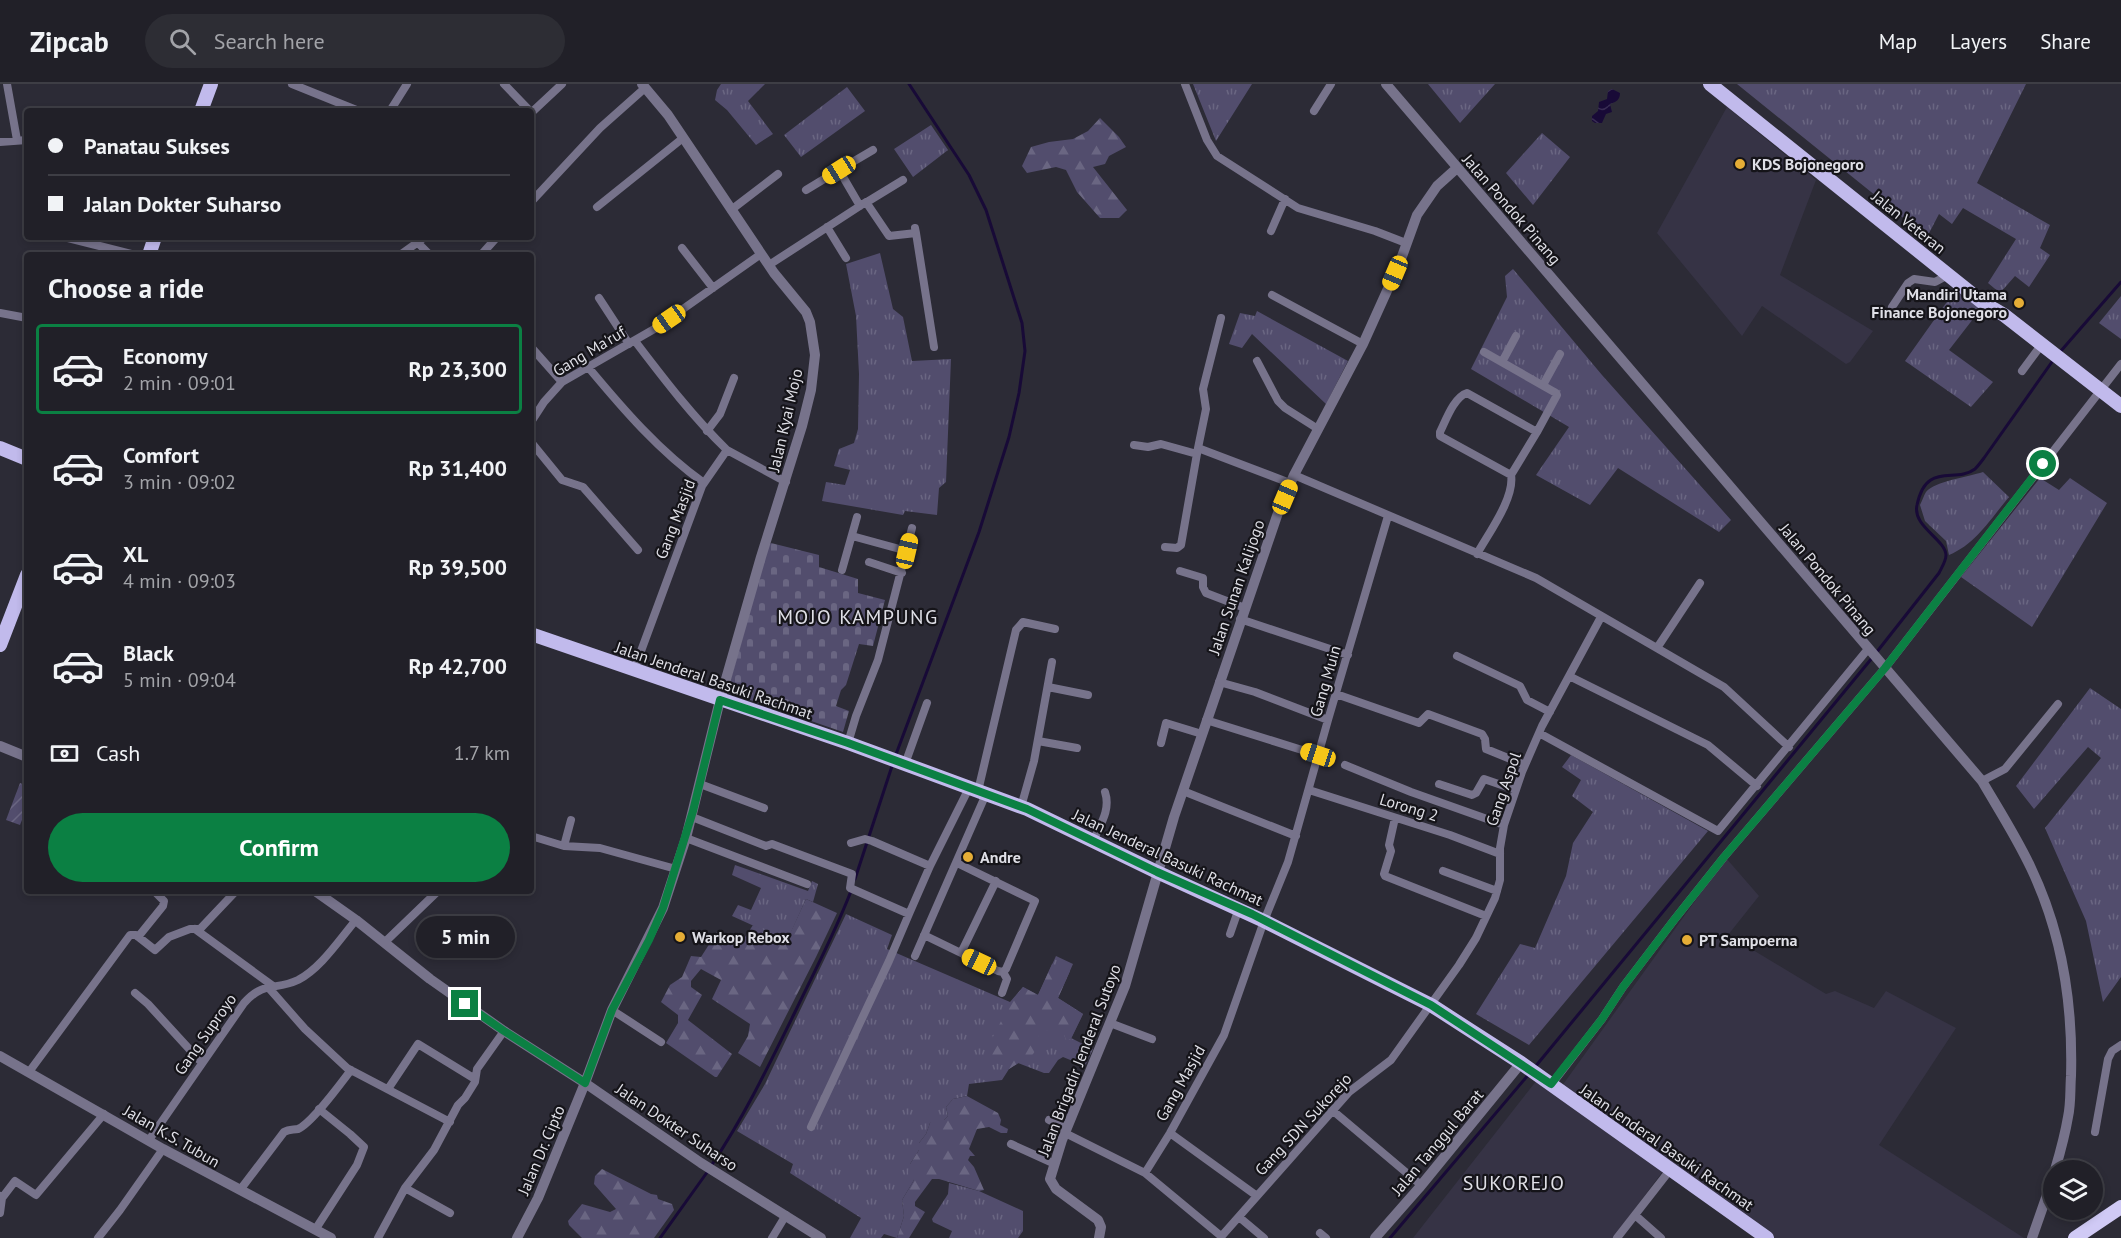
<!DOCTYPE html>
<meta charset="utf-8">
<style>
:root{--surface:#212028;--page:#2d2d34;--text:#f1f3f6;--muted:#a2a3a8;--line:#3e3e45;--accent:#0b8043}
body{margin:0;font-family:"PT Sans",sans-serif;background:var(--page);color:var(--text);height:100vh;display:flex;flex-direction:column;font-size:22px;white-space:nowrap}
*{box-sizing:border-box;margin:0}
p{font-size:20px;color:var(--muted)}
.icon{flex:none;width:33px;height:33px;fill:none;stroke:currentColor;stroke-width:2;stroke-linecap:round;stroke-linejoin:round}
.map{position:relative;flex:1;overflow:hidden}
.details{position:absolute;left:24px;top:168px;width:510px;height:642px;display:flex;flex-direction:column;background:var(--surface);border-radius:6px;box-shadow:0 3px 9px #0003,0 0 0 2px var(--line)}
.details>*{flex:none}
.banner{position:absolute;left:24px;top:24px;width:510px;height:132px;border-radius:6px;box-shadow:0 3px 9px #0003,0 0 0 2px var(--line);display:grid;align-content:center;height:132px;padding:0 24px;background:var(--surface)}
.buttons{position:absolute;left:2043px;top:1076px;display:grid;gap:12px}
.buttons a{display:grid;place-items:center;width:60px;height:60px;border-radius:50%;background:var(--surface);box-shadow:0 3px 9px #0003,0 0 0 2px var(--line);font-size:30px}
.end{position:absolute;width:27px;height:27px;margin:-14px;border:8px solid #0b8043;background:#fff;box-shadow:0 0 0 3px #fff}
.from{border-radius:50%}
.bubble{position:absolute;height:42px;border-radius:21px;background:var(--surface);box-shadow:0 3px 9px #0003,0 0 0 2px var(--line);font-size:20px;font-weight:600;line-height:42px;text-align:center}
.car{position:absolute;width:18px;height:36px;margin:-18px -9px;border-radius:8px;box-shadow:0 0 4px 2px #0007;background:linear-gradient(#f5c518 24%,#345 0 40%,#f5c518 0 76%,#345 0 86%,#f5c518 0)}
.banner b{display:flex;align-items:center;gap:21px;height:57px;font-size:22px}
.banner b+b{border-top:2px solid var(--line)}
.banner i{width:15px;height:15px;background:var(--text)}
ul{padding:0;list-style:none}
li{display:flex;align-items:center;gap:18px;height:90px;margin:0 12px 9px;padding:0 12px;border:3px solid transparent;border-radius:6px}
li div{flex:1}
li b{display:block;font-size:22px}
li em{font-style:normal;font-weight:600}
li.on{border-color:var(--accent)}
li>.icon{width:54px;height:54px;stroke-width:1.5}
h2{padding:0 24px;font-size:27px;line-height:72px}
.pay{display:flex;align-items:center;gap:15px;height:66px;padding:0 24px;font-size:22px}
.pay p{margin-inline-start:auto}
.button{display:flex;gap:12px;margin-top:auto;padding:12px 24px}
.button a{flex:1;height:69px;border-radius:36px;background:var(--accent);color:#fff;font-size:24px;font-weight:600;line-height:69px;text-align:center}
header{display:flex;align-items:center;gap:36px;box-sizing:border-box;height:84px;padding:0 30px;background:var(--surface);border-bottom:2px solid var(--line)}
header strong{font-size:28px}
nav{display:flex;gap:33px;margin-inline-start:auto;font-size:21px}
.search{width:420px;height:54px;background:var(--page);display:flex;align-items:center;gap:15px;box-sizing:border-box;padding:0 21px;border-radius:33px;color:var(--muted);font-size:22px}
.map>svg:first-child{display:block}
.built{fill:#363345}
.grass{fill:url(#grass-tufts)}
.forest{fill:url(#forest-firs)}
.cemetery{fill:url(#cemetery-stones)}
.garden{fill:url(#garden-furrows)}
.water{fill:url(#water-waves)}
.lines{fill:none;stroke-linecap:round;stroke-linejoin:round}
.stream{stroke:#180a37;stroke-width:3}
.minor{stroke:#77738b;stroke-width:8}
.tertiary{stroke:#77738b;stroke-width:10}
.primary{stroke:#c1baec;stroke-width:14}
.trunk{stroke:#d0caf5;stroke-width:14}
.route{stroke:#0b8043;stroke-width:8}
.poi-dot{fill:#e5ad36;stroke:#151419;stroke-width:2}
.labels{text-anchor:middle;stroke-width:4.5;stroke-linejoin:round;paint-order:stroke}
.poi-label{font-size:16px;font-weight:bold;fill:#dfdfe6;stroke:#151419;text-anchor:start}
.street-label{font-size:16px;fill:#dfdfe6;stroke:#151419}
.quarter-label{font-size:20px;letter-spacing:1.5px;fill:#dfdfe6;stroke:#151419}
</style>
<header>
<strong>Zipcab</strong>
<div class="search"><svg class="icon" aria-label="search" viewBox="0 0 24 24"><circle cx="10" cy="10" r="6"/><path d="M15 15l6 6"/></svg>Search here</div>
<nav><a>Map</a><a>Layers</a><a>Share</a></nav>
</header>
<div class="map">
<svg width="2121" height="1154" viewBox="0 0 2121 1154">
<defs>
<pattern id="grass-tufts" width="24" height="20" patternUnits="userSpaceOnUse" patternTransform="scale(1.5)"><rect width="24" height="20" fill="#524d6d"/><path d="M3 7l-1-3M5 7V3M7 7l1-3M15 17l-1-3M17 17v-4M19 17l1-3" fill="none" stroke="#6a6682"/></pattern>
<pattern id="forest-firs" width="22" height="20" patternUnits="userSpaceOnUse" patternTransform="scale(1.5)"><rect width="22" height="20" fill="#524d6d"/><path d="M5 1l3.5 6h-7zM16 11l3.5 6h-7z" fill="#6a6682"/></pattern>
<pattern id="cemetery-stones" width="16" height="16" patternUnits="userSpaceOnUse" patternTransform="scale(1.5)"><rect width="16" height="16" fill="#524d6d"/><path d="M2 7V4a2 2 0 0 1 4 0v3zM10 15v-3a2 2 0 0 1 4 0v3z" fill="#6a6682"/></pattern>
<pattern id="garden-furrows" width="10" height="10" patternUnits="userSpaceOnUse" patternTransform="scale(1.5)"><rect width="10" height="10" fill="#524d6d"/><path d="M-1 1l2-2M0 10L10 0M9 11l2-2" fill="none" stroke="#6a6682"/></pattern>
<pattern id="water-waves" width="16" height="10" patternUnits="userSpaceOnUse" patternTransform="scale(1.5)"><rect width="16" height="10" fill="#180a37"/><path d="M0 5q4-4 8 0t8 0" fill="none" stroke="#392d54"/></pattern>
</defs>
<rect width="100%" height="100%" fill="#2c2b36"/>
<path class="built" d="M1727,23L1816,96L1780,191L1873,247L1850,278L1846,280L1762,222L1742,252L1657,149Z
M1726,774L1759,812L1728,851L1826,910L1835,907L1874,924L1886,907L1956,944L1879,1061L2024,1154H1761L1666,1083L1613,1154H1413L1537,996L1559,1006Z"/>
<path class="grass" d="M721,0H765L748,17L773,50L756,61L727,26L715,16L717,6Z
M1193,0H1252L1216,57Z
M1428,0H1495L1460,39Z
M1737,0H2026L1977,99L2050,141L2040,164L2050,171L2029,203L2015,192L2000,209L1988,199L2016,155L1963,124L1952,140L1939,130L1927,153Z
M847,3L865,27L801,73L784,51Z
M931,41L948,66L913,93L894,65Z
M1542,49L1570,73L1533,121L1506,89Z
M880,169L893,225L903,233L912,277L951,275L946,398L939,404L937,431L905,427L903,431L822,417L826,398L845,401L850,386L834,382L839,365L854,359L858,345L859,290L856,232L846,180Z
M1513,185L1602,291L1731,436L1719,448L1618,384L1590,421L1536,391L1569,343L1471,285L1507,213L1505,192Z
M1956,205L1977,221L1980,226L1949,266L1993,298L1971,323L1905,277Z
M2121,212V255L2099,239Z
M1257,227L1348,277L1326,320L1252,250L1242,264L1229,260L1240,229L1255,232Z
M1983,388L2009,413C1991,434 1976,460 1949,471L1946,457L1925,437L1920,421C1922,417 1924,411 1926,408C1935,397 1968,393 1983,388Z
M2040,394L2059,406L2070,394L2107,419L2032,543L1961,493Z
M2090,604L2121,625V893L2103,918L2086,837L2045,744L2101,674L2088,663L2034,725L2016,702Z
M1571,671L1708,747L1529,961L1476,930L1520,860L1535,864L1566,792L1573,759L1593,728L1572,712L1581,696L1562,683Z
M735,781L808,807L812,797L818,800L813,818L806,815L787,857L732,832L738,821L751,826L761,804L732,791Z
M846,830L892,851L887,865L1010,918L1023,903L1038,911L1056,872L1073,880L1058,914L1083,930L1071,954L1093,965L1085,982L1063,973L1058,976L1049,989H1044L1018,979L1009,985L1002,996L969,1000L967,1012L953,1015L946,1023L948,1032L944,1036L930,1039L926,1050L919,1059V1066L910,1080L914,1096L902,1116L904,1132L897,1154L884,1150L881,1154H850L861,1134L790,1089L793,1080L737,1047L765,1000Z
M949,1099L979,1107L1023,1127V1147L1018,1154H949L952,1147L933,1138L932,1135L948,1110Z"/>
<path class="forest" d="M1100,34L1119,53L1126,63L1109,72L1105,80L1093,83L1127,126L1119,134H1100L1077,108L1066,86L1056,83L1027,89L1022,82L1031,63L1049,58L1073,55L1088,47Z
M806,815L837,829L816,873L760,983L738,969L748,952L750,940L712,915L721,896L701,885L691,897V903L702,911L688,936L732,970L717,993H715L666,959L678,939V931L661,918L670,901L682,893L691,872L701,873L717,848L741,859L753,841L787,856Z
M1052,880L1070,887L1058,914L1083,930L1071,955L1066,956L1061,941C1053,946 1046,945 1039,951C1036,978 1027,972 1009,985L1006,982L992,978L984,970L1011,918L1023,903L1038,911Z
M967,1012L998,1029L1001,1036L1000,1041L1008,1045L1007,1049H1001L989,1043L977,1045L969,1065L975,1072H970L968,1076L974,1083L984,1106L979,1107L939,1095H932L915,1118V1122L925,1128L909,1154H897L904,1132L902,1116L914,1096L909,1093L908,1088L910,1080L919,1066V1059L926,1050L930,1039L938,1033L944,1036L948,1032L946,1023L953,1015Z
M602,1085L651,1110L657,1111L658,1115L672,1120L674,1126L654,1154H582L569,1141L568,1137L582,1120L610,1128L616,1125L594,1100L595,1092Z"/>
<path class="cemetery" d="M771,459L819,471V483L858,495V509L885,516L873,562L859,560L846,601L841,606L836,622L849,627L843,648L736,611L729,607V601L768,463Z"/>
<path class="garden" d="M20,699L27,702V723L20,741L6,736Z"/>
<path class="water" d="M1612,5L1620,9C1620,16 1616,18 1610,20L1612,28L1606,30L1602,39H1595L1592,37V32L1598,27L1599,18L1607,15L1608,7Z"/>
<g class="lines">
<path class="stream" d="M2060,268L2121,198
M1876,569L1939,489C1942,483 1946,477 1946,471C1945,455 1912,442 1917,421C1926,377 1955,400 1975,385C1978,382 1981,378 1984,374L2054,275
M895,673L979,448L1009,353L1019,309L1025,267L1022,239L986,126L969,91L909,0
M855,795L893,679
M1535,983L1872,574
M711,1082C744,1033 769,981 795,928C814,888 835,849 851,807
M660,1154L708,1087
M1390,1154L1529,990"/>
<path class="minor" d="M7,0L17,56
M292,0L359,27
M504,0L530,27
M1185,0L1207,56L1217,72L1298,124L1375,147L1406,159
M390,27L407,0
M1314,27L1331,0
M531,29L562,0
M0,58L27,56
M806,106L839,86
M531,118L600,44L645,4
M867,118L903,96
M860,122L839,86L873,66
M597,123L683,54
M731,126L778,90
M827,143L846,174
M1271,147L1285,115
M916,149L934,263
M64,153L135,171
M417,158L430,171
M682,164L713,204
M400,171L425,153
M481,171L497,153
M769,181L866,118L889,152L916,149L915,144
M1272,211L1363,260
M599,214L629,260
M1892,223L1908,199L1914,195L1935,198L1948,191
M0,229L27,234
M1221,234L1203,305L1206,325L1198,364L1290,399
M531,263L562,298
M1484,268L1556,309L1557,311L1537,348
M1257,277L1278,317L1285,324L1318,345
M1502,278L1516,252
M588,283C623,325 659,367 704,399
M2022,287L2042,260
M1543,301L1560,270
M531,338L544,318L562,298L656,244L761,170
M707,347L720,330L734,294
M531,358L562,396L583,403L638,466
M1134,361L1148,363L1161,360L1197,370
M727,366L786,398
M1294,391L1536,494L1724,603L1789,663
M852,452L907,467
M1165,463L1177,464L1181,461L1198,364
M1477,470C1488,450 1515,414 1511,391L1440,352V348C1446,336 1454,313 1467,309L1537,348L1511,391
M869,478L902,489
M842,486L857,433
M1180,487L1203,494V503L1206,509L1245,524
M1240,535L1348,571
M1657,564L1700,499
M1457,572L1520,602L1527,616L1550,628
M634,586L702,402L727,366C692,332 664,295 635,257
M1569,592L1708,661L1757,702
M1219,598L1255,608L1328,636
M1048,603L1088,611
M1336,610L1419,639L1428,630L1482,650L1485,655L1486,665L1525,681
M1206,636L1318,671
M1539,649L1718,747L1868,565
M1038,657L1077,664
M848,659L856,632L878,576L912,444
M1161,659L1166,639L1202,650
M905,680L927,619
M1345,681L1411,708L1504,741
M1982,697L2005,685L2058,620
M700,700L764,724
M1439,700L1472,711L1476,709L1484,695L1516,706
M1309,706L1450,751L1500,770
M978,707L1016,546L1023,538L1055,545
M1183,707L1296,752
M1021,723L1034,677L1052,578
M692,733L766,762L772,760L852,790L850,804L909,830L930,782L969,704
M1395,734L1389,761L1391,767L1384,790L1385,792L1486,832
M531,752L564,762L600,764L676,785
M686,754L807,800
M1093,757C1100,741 1111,726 1105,708
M851,759L865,755L872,757L930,782
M564,762L571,736
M1443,787L1497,807
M195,845L273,902
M1230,850L1239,824
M924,851L998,887L1003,888L1006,885L1035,817L957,779
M138,853L163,822L164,817L154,807
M385,858L438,807
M961,869L996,797
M915,872L986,710
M268,903L305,945L347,984L450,1038
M135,909L148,920L202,979
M1002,909L1007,895L1003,888
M612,926L661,958
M1110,939L1152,955
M29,988L130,851H136L155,866L169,853L190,845H200L236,807
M1551,1001L1602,935L1623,903L1674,836L1724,773L1885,584L2121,280
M388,1005L418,960L475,995
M1332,1026L1421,1101
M1049,1036L1067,1045
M811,1043L889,877L909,830
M2095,1048L2108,975L2112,967L2121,961
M1065,1049L1145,1089L1170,1049L1224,951L1264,837L1288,778L1328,636L1388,432
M1170,1049L1257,1112
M149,1056L244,919C265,896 275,907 298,896C321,884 339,856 356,836
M1011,1060L1055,1080
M1145,1089L1221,1152
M405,1104L450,1129
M240,1106L284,1048C289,1045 293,1046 298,1045C312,1039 341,999 351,986
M0,1112L2,1114L0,1129
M2,1114L15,1097L36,1111L104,1030
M1635,1131L1661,1154
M1239,1133L1264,1154
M315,1146L357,1081L364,1063L350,1050L319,1025
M1320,1149L1326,1154
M98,1154L120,1126L163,1065
M378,1154L405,1104L434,1066L458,1021L465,1014L475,998L477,985L504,947
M772,1154L786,1131
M1220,1154L1349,1008L1391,976L1459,881L1476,854L1495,814L1500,796V764L1504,741L1522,688L1542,642L1601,533
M1617,1154L1670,1086"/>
<path class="tertiary" d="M1386,0L1982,697C1999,726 2017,754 2031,784C2062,849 2073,921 2071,992C2070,1006 2071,1020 2068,1033C2065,1051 2060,1069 2055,1086
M0,662L27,673
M315,807L356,836L430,895L504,947L585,999L701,1079L821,1154
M0,972L163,1065L331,1154
M517,1154L538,1114L585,999L612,926L663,824L686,754L720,616L761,473L802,342L811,306L815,271L810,238L806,228L774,189L668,31L642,0
M1099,1154L1101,1143L1098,1136L1056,1105L1050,1095L1062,1056L1125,902L1174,733L1279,426L1294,391L1363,260L1400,178L1417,131L1437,102L1457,84
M1375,1154L1419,1104L1521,979
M2032,1154L2054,1091"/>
<path class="primary" d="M1710,0L1982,218L2004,231L2121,322
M201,27L211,0
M149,171L155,153
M0,364L27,375
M531,550L848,659L1027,725L1157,788L1264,837L1431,921L1521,979L1767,1154
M0,561L27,491"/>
<path class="trunk" d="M2075,1154L2121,1123"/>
</g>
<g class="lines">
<path class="route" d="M465,920L504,947L585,999L612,926L649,856L663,824L693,727L720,616L848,659L1027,725L1157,788L1252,830L1431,921L1551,1000L1602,935L1623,903L1674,836L1724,773L1885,584L2043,380"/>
</g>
<g class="poi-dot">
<circle cx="1740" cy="80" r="6"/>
<circle cx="2019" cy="219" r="6"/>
<circle cx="968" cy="773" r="6"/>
<circle cx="680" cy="853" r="6"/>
<circle cx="1687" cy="856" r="6"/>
</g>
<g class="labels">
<g class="poi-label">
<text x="1752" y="86">KDS Bojonegoro</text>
<text x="2007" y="216" text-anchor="end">Mandiri Utama<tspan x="2007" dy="18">Finance Bojonegoro</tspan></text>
<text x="980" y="779">Andre</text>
<text x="692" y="859">Warkop Rebox</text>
<text x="1699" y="862">PT Sampoerna</text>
</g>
<g class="street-label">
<text transform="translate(1512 125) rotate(49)" y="6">Jalan Pondok Pinang</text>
<text transform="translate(1909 138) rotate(39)" y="6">Jalan Veteran</text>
<text transform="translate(589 267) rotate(-31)" y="6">Gang Ma'ruf</text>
<text transform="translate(785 336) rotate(-77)" y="6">Jalan Kyai Mojo</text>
<text transform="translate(675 435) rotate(-69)" y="6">Gang Masjid</text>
<text transform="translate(1828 495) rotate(50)" y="6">Jalan Pondok Pinang</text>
<text transform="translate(1236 503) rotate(-71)" y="6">Jalan Sunan Kalijogo</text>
<text transform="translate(714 596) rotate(19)" y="6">Jalan Jenderal Basuki Rachmat</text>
<text transform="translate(1325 597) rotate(-74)" y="6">Gang Muin</text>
<text transform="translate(1503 705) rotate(-71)" y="6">Gang Aspol</text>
<text transform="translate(1409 723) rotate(17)" y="6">Lorong 2</text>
<text transform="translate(1168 773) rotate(25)" y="6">Jalan Jenderal Basuki Rachmat</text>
<text transform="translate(205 950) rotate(-55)" y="6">Gang Suproyo</text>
<text transform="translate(1079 976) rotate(-69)" y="6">Jalan Brigadir Jenderal Sutoyo</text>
<text transform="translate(1180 999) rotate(-61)" y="6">Gang Masjid</text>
<text transform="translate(1303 1040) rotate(-47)" y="6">Gang SDN Sukorejo</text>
<text transform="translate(677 1043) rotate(34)" y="6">Jalan Dokter Suharso</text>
<text transform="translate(172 1052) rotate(30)" y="6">Jalan K.S. Tubun</text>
<text transform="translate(1437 1058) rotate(-50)" y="6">Jalan Tanggul Barat</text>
<text transform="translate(1667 1063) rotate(35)" y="6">Jalan Jenderal Basuki Rachmat</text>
<text transform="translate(541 1066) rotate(-67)" y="6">Jalan Dr. Cipto</text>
</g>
<g class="quarter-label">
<text x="858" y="540">MOJO KAMPUNG</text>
<text x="1514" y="1106">SUKOREJO</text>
</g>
</g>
</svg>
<div class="buttons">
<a><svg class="icon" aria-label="layers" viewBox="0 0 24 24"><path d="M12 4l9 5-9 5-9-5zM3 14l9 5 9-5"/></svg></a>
</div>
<i class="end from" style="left:2043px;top:380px"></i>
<i class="end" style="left:465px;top:920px"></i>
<div class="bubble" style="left:416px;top:832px;width:99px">5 min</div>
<i class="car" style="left:839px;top:86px;rotate:238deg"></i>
<i class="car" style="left:1395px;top:189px;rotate:203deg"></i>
<i class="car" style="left:669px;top:235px;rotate:235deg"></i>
<i class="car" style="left:1285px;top:413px;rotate:23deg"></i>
<i class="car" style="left:907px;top:467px;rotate:13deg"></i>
<i class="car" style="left:1318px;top:671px;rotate:288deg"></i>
<i class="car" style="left:979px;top:878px;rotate:295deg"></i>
<div class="banner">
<b><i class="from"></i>Panatau Sukses</b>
<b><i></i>Jalan Dokter Suharso</b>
</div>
<section class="details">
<h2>Choose a ride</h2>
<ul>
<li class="on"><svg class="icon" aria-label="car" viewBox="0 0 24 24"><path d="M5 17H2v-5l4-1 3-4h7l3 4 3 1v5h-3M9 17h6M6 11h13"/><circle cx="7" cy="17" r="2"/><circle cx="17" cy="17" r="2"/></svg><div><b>Economy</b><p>2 min · 09:01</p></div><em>Rp 23,300</em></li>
<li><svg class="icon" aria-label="car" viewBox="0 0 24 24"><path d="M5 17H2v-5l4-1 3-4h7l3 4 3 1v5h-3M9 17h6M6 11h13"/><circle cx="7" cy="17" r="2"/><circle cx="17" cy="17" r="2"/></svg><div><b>Comfort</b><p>3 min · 09:02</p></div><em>Rp 31,400</em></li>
<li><svg class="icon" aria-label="car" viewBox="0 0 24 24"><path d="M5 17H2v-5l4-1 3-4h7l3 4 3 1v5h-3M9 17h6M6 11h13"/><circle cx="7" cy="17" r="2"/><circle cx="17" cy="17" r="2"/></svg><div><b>XL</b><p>4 min · 09:03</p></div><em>Rp 39,500</em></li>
<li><svg class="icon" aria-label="car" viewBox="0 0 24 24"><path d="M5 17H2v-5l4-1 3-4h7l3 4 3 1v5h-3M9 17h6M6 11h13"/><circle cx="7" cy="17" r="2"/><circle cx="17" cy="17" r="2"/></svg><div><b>Black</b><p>5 min · 09:04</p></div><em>Rp 42,700</em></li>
</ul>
<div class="pay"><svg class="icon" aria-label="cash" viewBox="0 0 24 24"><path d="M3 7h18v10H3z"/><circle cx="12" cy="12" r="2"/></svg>Cash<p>1.7 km</p></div>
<div class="button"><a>Confirm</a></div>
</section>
</div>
